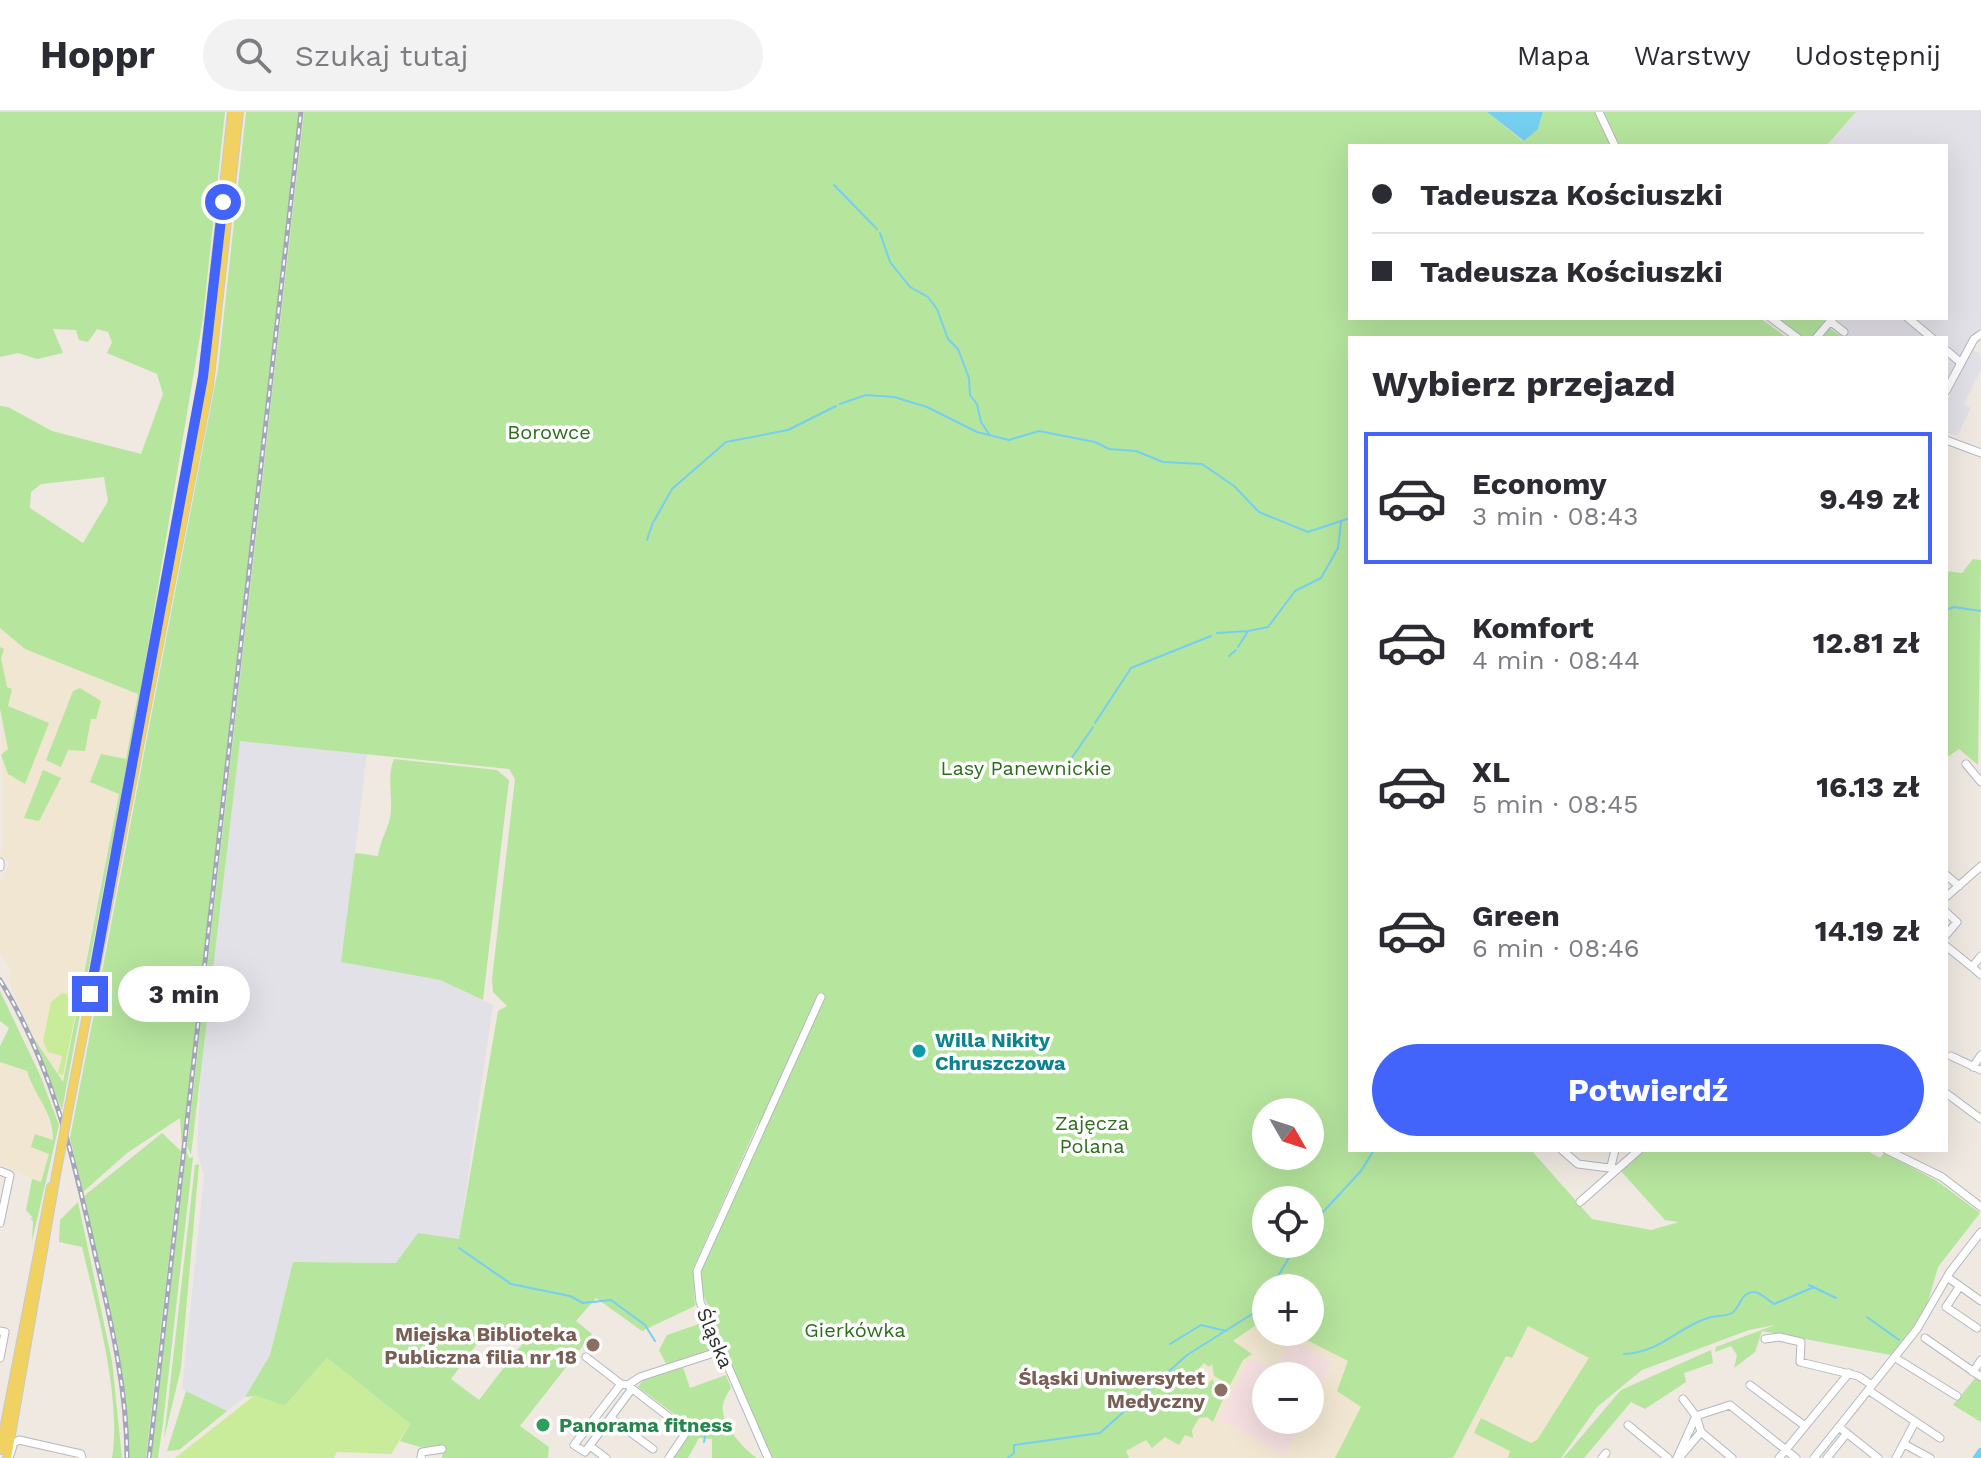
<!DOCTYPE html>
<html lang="pl">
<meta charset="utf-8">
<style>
:root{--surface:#fff;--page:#f2f2f3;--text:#2b2b33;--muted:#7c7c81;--line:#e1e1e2;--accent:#4264fb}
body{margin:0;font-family:"Work Sans",sans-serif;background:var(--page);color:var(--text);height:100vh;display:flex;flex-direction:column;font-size:30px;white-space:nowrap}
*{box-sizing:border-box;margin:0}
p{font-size:26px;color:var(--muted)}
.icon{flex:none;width:44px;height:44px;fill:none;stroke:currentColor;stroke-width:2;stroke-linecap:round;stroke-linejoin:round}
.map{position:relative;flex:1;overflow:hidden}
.drawer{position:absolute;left:1348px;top:224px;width:600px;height:816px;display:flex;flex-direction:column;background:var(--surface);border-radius:0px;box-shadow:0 8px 32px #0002}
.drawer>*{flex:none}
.hud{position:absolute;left:1348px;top:32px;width:600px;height:176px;border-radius:0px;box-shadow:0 8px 32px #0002;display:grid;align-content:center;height:176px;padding:0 24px;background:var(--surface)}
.needle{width:52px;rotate:129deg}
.fabs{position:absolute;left:1252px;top:986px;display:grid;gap:16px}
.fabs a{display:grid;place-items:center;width:72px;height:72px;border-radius:50%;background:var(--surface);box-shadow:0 8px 32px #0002;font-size:40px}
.end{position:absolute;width:36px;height:36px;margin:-18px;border:10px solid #4264fb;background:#fff;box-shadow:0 0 0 4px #fff}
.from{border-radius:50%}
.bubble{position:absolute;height:56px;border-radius:28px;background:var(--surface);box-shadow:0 8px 32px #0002;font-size:26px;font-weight:700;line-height:56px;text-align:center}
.hud b{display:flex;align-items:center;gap:28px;height:76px;font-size:30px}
.hud b+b{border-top:2px solid var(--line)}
.hud i{width:20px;height:20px;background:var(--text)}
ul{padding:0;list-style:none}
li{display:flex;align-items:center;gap:24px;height:132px;margin:0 16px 12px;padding:0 8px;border:4px solid transparent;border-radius:0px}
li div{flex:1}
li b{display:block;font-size:30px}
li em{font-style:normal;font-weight:700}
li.current{border-color:var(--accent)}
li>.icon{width:72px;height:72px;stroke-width:1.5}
h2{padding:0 24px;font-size:36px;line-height:96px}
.primary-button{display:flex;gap:16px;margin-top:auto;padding:16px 24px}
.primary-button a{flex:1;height:92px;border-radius:48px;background:var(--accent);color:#fff;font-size:32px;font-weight:700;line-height:92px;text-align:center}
header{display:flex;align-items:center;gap:48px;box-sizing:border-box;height:112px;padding:0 40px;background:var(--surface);border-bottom:2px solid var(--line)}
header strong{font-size:38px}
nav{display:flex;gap:44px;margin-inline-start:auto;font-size:28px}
.search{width:560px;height:72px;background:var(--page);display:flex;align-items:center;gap:20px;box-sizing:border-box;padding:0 28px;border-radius:44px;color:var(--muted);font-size:30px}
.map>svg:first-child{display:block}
.industrial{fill:#e3e1e8}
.education{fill:#f0e6d1;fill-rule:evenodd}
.medical{fill:#f5dfe0}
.green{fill:#b6e59e;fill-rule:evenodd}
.pitch{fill:#c9ec9a}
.water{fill:#75cff0}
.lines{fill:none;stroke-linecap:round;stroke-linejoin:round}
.stream{stroke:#75cff0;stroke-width:2}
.river{stroke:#75cff0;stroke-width:8}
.minor-casing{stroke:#b4b7c1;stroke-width:9}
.major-casing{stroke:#c9c9c9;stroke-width:10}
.minor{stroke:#fff;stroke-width:7}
.major{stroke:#f2d163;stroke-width:8}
.rail-casing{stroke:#a3a6b8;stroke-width:5}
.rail{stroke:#fff;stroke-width:2;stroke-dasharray:6;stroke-linecap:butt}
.major-bridge-casing{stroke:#c9c9c9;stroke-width:10;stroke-linecap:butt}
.major-bridge{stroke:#f2d163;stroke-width:8}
.route{stroke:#4264fb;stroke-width:10}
.culture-dot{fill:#0f9aa8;stroke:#fff;stroke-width:3}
.education-dot{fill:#8d6e63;stroke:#fff;stroke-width:3}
.leisure-dot{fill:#2e9e5b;stroke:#fff;stroke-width:3}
.labels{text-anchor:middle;stroke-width:7;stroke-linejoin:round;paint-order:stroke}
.park-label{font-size:20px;fill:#2c6e1b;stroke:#fff}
.culture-label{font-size:20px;font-weight:bold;fill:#0d838f;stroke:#fff;text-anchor:start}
.education-label{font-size:20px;font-weight:bold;fill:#785e54;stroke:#fff;text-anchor:end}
.street-label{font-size:20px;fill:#2e2e2e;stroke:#fff}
.leisure-label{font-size:20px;font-weight:bold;fill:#27864d;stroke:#fff;text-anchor:start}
</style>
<header>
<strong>Hoppr</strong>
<div class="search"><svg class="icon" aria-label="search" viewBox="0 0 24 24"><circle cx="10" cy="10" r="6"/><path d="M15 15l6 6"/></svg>Szukaj tutaj</div>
<nav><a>Mapa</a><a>Warstwy</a><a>Udostępnij</a></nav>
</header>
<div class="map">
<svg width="1981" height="1346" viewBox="0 0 1981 1346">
<rect width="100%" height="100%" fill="#efe9e1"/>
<path class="industrial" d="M1856,0H1981V219L1973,222L1946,272V226H1844L1821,212L1826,206H1946V34H1826Z
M1971,237L1981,242V257L1964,292L1971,296L1957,324L1946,320V292Z
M240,628L367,641L342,850L440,868L493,893L459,1128L396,1151L293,1150L270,1243L245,1285L227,1299L182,1277L204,1064L197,1040L202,932Z"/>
<path class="education" d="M0,516L25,537L138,582L62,971L33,925L9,870L11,859L0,840V772L10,750L0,745L3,732Z
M0,950L27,959L31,972L43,987L54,1029L40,1070L0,1052Z
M1266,1206V1220H1310L1352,1248L1340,1280L1361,1295L1395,1346H1129L1126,1339L1146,1328L1152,1336L1185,1264ZM1266,1264H1310V1308H1266Z
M1528,1214L1590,1245L1538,1328L1522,1346H1453L1506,1244L1512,1246Z"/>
<path class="medical" d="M1290,1228L1332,1251L1310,1294V1264H1266V1308H1303L1285,1344L1219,1306L1249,1249L1253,1247L1275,1257Z"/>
<path class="green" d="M0,0H225L203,206L140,582L62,998L33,925L63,970L119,682L90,670L101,642L126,647L138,582L25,537L0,516V294L8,295L52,319L141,342L163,282L157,262L107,241L112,230L108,220L97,217L88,230L79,228L76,218L53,217L63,241L37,247L18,241L0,245ZM104,365L108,389L83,431L30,396L31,380L41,372Z
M246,0H299L182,1035L180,1006L127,1041L83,1080L70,1026L218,257Z
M304,0H1487L1523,29L1538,17L1543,0H1856L1826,34H1350V206H1760L1787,226H1350V1038H1531L1592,1107L1651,1118L1679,1110L1665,1108L1620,1058L1644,1038H1866L1880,1046L1884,1041L1937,1069L1980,1101L1938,1155L1926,1196L1935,1179C1930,1201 1906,1224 1891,1243L1762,1219L1755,1240L1734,1256L1737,1243L1731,1234L1715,1240L1716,1235L1775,1213L1749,1218L1642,1258L1597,1295L1561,1346H1508L1510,1339L1474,1321L1481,1306L1531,1331L1537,1328L1589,1246L1528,1214L1512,1246L1506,1244L1453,1346H1335L1361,1295L1337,1279L1348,1249L1295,1222L1310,1220V1176H1266V1206L1233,1229L1252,1242L1243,1248L1230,1273L1214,1264L1212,1252L1209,1255L1204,1251L1193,1263L1205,1274L1213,1267L1214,1274H1220L1226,1280L1213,1310L1207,1305L1199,1306L1192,1318L1193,1326L1185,1323L1179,1333L1165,1325L1152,1336L1146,1328L1126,1339L1129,1346H770L699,1172L705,1142L764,1014L758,1011L693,1157L695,1194L642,1219L596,1186L576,1209L592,1222L520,1314L549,1335L548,1346H442L443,1334L420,1335L400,1329L410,1312L327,1246L285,1294L255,1284L245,1285L270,1243L293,1150L396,1151L418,1121L459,1127L498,899L507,894L493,880L492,867L515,667L509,657L240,629L191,1043L187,1034ZM1266,1000H1310V1044H1266ZM1266,1088H1310V1132H1266ZM494,1209L523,1231L479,1288L451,1267Z
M1774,206H1826L1822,212L1844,226H1802Z
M1973,447L1981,448L1978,653L1959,637L1946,646V459L1962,461Z
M0,535L4,537L1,546L7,575L12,577L8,594L49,611L25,672L8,662L1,643L8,637L0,597Z
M80,576L101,589L96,607H91L85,639L68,638L61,655L46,648L73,579Z
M394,647L497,658L509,668L483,888L440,868L341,850L355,741L378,744C380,731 384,724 388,713C396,691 385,668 394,647Z
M43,658L61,666L39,709L24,706Z
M0,879L40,963L59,1013L32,1129L33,1109L30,1106H33L26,1098L32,1067L41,1070L49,1042L31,1035L35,1022L53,1028C54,1001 34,983 27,959L0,950V934L9,916L0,909Z
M162,1021L181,1039L146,1346H129L118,1232L84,1084Z
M186,1038L189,1046L193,1045L163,1311L158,1346H151Z
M199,1052L181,1256L164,1327L195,1053Z
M78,1090L112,1249L122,1346H112C122,1287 96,1194 82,1135L59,1130L60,1108Z
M702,1211L715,1238L666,1252L659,1238L667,1223Z
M1711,1238L1713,1251L1684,1261L1686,1270L1645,1297L1631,1290L1584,1346H1563L1621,1278Z
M683,1255L690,1276L726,1263L731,1276C728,1281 723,1288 723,1294C720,1311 744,1338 757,1346H712V1327L699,1326L688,1346H671L694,1317L638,1275L643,1268Z
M1976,1265L1981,1267V1310L1953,1293Z
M186,1279L227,1299L179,1338L167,1339Z"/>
<path class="pitch" d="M62,881L79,885L63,963L58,962L62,944L48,940L43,929L51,890Z
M327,1246L410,1312L391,1342L337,1340L334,1346H175L255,1283L285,1294Z"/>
<path class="water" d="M1487,0H1543L1538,17L1524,29Z"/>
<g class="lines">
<path class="stream" d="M834,73L877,117
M880,121L890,150L910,175L928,185L937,197L948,227L958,237L969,266L970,283L977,292L981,310L989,322
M840,292L866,283L894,285L927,295L977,320L1009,328L1039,319L1095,330L1109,337L1136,339L1163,350L1202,352L1234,374L1259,400L1308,420L1350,406
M654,409L672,377L726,330L788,318L836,294
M647,428L653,410
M1946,498L1954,495L1981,499
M1217,521L1248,519
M1238,535L1248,519L1268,515L1295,479L1321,466L1338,436L1341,410
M1229,544L1236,538
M1095,611L1131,556L1211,524
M1071,647L1093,615
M1310,1114L1361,1059L1374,1038
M459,1136L511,1172L570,1184L583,1191L611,1188L645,1213L655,1229
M1809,1173L1836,1186
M1271,1176L1297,1132
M1867,1205L1899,1228
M1170,1232L1201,1213L1226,1219
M1624,1242C1662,1240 1676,1216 1708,1206C1716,1203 1725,1205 1732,1201C1740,1196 1740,1181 1753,1180C1759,1179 1768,1188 1774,1192L1814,1175
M704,1330L706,1319
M1008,1346L1014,1341V1333L1100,1321L1187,1243L1257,1199L1266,1185"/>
<path class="river" d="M1977,1346L1981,1340"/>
<g class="minor-casing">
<path id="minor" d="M1599,0L1615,34
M1771,206L1798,226
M1908,206L1932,226
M1830,209L1844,220
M1816,226L1833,206
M1946,238L1961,251L1946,279
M1961,251L1974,227L1981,222
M1946,328L1981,341
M1966,652L1981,670
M0,750V755
M1946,763L1959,774
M1946,785L1981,754
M1946,800L1957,810L1946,823
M1946,834L1972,855
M1981,844L1972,855L1981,863
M1951,944L1981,958
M1973,955L1981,943
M1946,981L1981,1007
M1562,1038L1578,1052L1617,1057
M1887,1038L1942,1065L1981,1095
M1611,1054L1615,1038
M0,1059L10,1063L0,1111
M1580,1090L1639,1038
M1947,1165L1981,1189
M1960,1174L1946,1195L1977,1216
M0,1219L5,1220L0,1246
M1925,1226L1981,1265
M1765,1227L1779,1225L1801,1230L1800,1250L1858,1264L1872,1273
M586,1245L621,1272L628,1273L640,1265L720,1239
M1894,1245L1957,1284
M1973,1260L1981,1248
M621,1272L574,1333L585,1340L631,1278
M1750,1273L1805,1314
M630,1275L687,1319L669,1346
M1868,1278L1940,1326
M1683,1287L1696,1304L1701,1320L1732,1346
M1696,1304L1730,1293L1796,1346
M611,1306L653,1337
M1628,1313L1668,1346
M1839,1315L1878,1346
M1904,1332L1930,1346
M590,1334L606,1346
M9,1346L14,1331L19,1328L81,1342L82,1346
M421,1346L422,1340L442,1337
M768,1346L700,1190L697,1159L821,885
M1602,1346L1606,1341
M1677,1346L1696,1304
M1679,1346L1701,1320
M1779,1346L1849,1261
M1814,1346L1917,1217L1950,1160L1981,1120
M1827,1346L1847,1321
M1896,1346L1915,1310"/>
</g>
<g class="major-casing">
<path id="major" d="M116,736L203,265L232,0
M69,995L209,274L239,0
M0,1338L51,1075
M7,1346L56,1063"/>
</g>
<use href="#minor" class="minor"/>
<use href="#major" class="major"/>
<g class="rail-casing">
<path id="rail" d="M0,868C52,952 74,1047 95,1142C111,1209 127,1277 127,1346
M149,1346L301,0"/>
</g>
<use href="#rail" class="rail"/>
<g class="major-bridge-casing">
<path id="major-bridge" d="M56,1063L69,995"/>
</g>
<use href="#major-bridge" class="major-bridge"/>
</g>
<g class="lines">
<path class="route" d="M90,882L203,265L223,90"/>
</g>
<circle class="culture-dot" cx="919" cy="939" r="8"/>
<g class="education-dot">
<circle cx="593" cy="1233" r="8"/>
<circle cx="1221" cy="1278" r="8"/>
</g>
<circle class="leisure-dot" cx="543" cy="1313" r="8"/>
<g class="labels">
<g class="park-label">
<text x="549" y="327">Borowce</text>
<text x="1026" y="663">Lasy Panewnickie</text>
<text x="1092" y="1018">Zajęcza<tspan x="1092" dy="23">Polana</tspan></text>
<text x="855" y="1225">Gierkówka</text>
</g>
<g class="culture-label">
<text x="935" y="935">Willa Nikity<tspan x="935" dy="23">Chruszczowa</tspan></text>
</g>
<g class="education-label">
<text x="577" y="1229">Miejska Biblioteka<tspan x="577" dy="23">Publiczna filia nr 18</tspan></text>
<text x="1205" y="1273">Śląski Uniwersytet<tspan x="1205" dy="23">Medyczny</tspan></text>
</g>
<g class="street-label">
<text transform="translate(715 1226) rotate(67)" y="7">Śląska</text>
</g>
<g class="leisure-label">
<text x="559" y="1320">Panorama fitness</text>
</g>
</g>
</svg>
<div class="fabs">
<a><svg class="needle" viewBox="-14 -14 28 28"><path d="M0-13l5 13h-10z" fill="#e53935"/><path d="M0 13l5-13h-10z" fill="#7c7c81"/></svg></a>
<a><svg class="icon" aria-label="locate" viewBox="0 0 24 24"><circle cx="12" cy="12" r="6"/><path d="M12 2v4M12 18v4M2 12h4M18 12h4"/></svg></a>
<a>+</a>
<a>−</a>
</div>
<i class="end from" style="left:223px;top:90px"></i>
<i class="end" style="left:90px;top:882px"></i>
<div class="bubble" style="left:118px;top:854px;width:132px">3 min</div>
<div class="hud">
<b><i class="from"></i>Tadeusza Kościuszki</b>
<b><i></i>Tadeusza Kościuszki</b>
</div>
<section class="drawer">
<h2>Wybierz przejazd</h2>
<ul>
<li class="current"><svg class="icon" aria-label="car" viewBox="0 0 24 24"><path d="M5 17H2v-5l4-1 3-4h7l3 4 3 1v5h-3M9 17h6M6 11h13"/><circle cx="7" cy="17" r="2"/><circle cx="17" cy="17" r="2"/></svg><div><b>Economy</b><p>3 min · 08:43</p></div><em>9.49 zł</em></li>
<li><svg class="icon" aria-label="car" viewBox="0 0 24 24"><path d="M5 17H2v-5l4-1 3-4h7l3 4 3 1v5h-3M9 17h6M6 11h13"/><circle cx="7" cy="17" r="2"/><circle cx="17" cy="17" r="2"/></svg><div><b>Komfort</b><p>4 min · 08:44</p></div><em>12.81 zł</em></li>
<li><svg class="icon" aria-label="car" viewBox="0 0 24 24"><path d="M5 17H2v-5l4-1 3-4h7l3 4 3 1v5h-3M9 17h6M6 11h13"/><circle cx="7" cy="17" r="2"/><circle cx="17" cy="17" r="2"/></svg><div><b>XL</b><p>5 min · 08:45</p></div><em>16.13 zł</em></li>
<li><svg class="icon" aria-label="car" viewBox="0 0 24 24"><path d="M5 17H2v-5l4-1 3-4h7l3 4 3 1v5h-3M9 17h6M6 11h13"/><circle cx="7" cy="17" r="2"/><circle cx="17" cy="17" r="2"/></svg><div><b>Green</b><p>6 min · 08:46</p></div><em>14.19 zł</em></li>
</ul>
<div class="primary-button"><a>Potwierdź</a></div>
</section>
</div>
